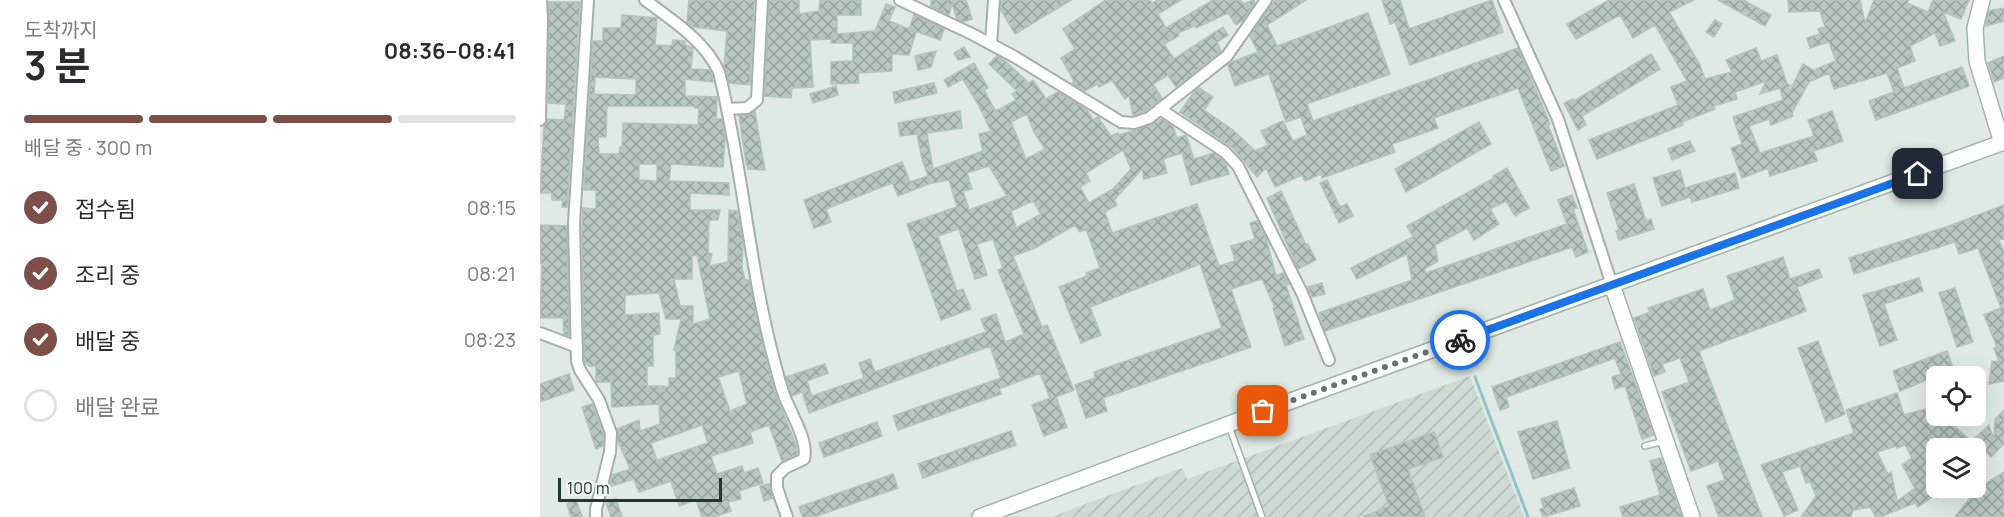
<!DOCTYPE html>
<html lang="ko">
<meta charset="utf-8">
<style>
:root{--surface:#fff;--page:#f7f7f7;--text:#2b2b33;--muted:#7c7c81;--line:#e1e1e2;--accent:#7e4f49}
body{margin:0;font-family:Manrope,"Noto Sans KR",sans-serif;background:var(--page);color:var(--text);height:100vh;display:flex;flex-direction:column;font-size:22px;white-space:nowrap}
*{box-sizing:border-box;margin:0}
p{font-size:20px;color:var(--muted)}
.icon{flex:none;width:33px;height:33px;fill:none;stroke:currentColor;stroke-width:2;stroke-linecap:round;stroke-linejoin:round}
.map{position:relative;flex:1;overflow:hidden}
.sheet{display:flex;flex-direction:column;background:var(--surface);width:540px}
.sheet>*{flex:none}
.controls{position:absolute;left:1386px;top:366px;display:grid;gap:12px}
.controls a{display:grid;place-items:center;width:60px;height:60px;border-radius:9px;background:var(--surface);box-shadow:0 6px 24px #0002;font-size:30px}
.scale{position:absolute;left:18px;bottom:15px;width:164px;box-sizing:border-box;padding-left:6px;border:3px solid #223731;border-top:0;font-size:16px;line-height:21px;white-space:nowrap;color:#223731;-webkit-text-stroke:4px #eff6f2;paint-order:stroke}
.pin{position:absolute;display:grid;place-items:center;width:51px;height:51px;color:#fff;margin:-26px;border-radius:12px;box-shadow:0 3px 9px #0006}
.courier{position:absolute;display:grid;place-items:center;width:60px;height:60px;margin:-30px;border:4px solid #1a73e8;border-radius:50%;background:#fff;color:#222;box-shadow:0 2px 8px #0007}
.head em{font-style:normal;font-weight:700}
.head div{display:flex;flex-direction:column-reverse}
.head{display:flex;align-items:center;justify-content:space-between;height:102px;padding:0 24px}
h1{font-size:39px;font-weight:700;line-height:45px}
.bar{display:grid;grid-template-columns:repeat(4,1fr);gap:9px 6px;align-content:center;height:72px;padding:0 24px}
.bar i{height:8px;border-radius:4px;background:var(--line)}
.bar .current{background:var(--accent)}
.bar p{grid-column:span 4}
ol{padding:0 24px;list-style:none}
li{display:flex;align-items:center;gap:18px;height:66px}
li p{margin-inline-start:auto}
li .icon{padding:6px;border-radius:50%;background:var(--accent);color:#fff;stroke-width:4}
li:last-child{color:var(--muted)}
li i{width:33px;height:33px;border:3px solid var(--line);border-radius:50%}
main{display:flex;flex:1;min-height:0}
.map>svg:first-child{display:block}
</style>
<main>
<section class="sheet">
<div class="head"><div><h1>3 분</h1><p>도착까지</p></div><em>08:36–08:41</em></div>
<div class="bar"><i class="current"></i><i class="current"></i><i class="current"></i><i></i><p>배달 중 · 300 m</p></div>
<ol>
<li><svg class="icon" aria-label="check" viewBox="0 0 24 24"><path d="M5 12l5 5 9-10"/></svg>접수됨<p>08:15</p></li>
<li><svg class="icon" aria-label="check" viewBox="0 0 24 24"><path d="M5 12l5 5 9-10"/></svg>조리 중<p>08:21</p></li>
<li><svg class="icon" aria-label="check" viewBox="0 0 24 24"><path d="M5 12l5 5 9-10"/></svg>배달 중<p>08:23</p></li>
<li><i></i>배달 완료</li>
</ol>
</section>
<div class="map">
<svg width="1464" height="517" viewBox="0 0 1464 517">
<defs>
<pattern id="industrial-furrows" width="10" height="10" patternUnits="userSpaceOnUse" patternTransform="scale(1.5)"><rect width="10" height="10" fill="#ced9d3"/><path d="M-1 1l2-2M0 10L10 0M9 11l2-2" fill="none" stroke="#b1bbb6"/></pattern>
<pattern id="building-cross-hatch" width="8" height="8" patternUnits="userSpaceOnUse" patternTransform="scale(1.5)"><rect width="8" height="8" fill="#b8c6c0"/><path d="M0 0l8 8M0 8l8-8" fill="none" stroke="#95a29d"/></pattern>
</defs>
<rect width="100%" height="100%" fill="#e0e9e4"/>
<polygon fill="url(#industrial-furrows)" points="930,376 984,517 511,517 642,468 647,479"/>
<g fill="none" stroke-linecap="round" stroke-linejoin="round">
<polyline stroke="#8cc3c9" stroke-width="3" points="935,377 988,517"/>
</g>
<g fill="url(#building-cross-hatch)" stroke="#b3c2bb" stroke-width="1.5" fill-rule="evenodd">
<polygon points="149,0 214,0 210,85 189,83 184,66 187,31 153,27 147,22"/>
<polygon points="229,0 259,0 259,14 279,11 280,0 321,0 321,15 297,15 297,34 335,31 346,4 355,7 349,21 369,29 374,15 404,29 400,40 370,29 376,32 369,55 352,54 352,71 318,73 319,83 291,84 291,62 313,61 313,43 291,43 291,39 270,40 273,87 252,88 251,98 225,96"/>
<polygon points="391,0 426,0 432,19 423,22 417,19 412,4 409,15 391,6"/>
<polygon points="464,0 531,0 475,34 461,10 461,2"/>
<polygon points="566,0 610,0 612,3 618,0 641,0 618,14 626,28 673,0 701,0 703,4 714,0 715,3 703,20 696,25 688,13 656,28 654,26 652,27 638,33 639,36 624,44 634,59 683,27 688,35 677,42 681,51 636,87 628,75 613,84 622,98 605,111 593,115 589,96 585,99 572,80 559,87 557,84 545,91 532,83 534,81 521,58 535,49 523,29"/>
<polygon points="735,0 766,0 727,25 737,46 828,13 850,74 767,104 773,121 978,48 1010,124 1008,125 1024,166 1011,171 978,88 894,118 898,128 852,144 855,152 782,178 781,174 765,181 762,175 735,187 726,168 717,177 693,148 640,112 653,93 659,88 673,97 664,110 693,130 715,151 728,145 721,131 743,121 753,141 767,135 761,117 746,122 729,74 695,86 688,65 692,62 718,52 710,36"/>
<polygon points="842,0 860,0 869,29 952,0 963,32 870,65 855,22 850,24"/>
<polygon points="1069,0 1154,0 1129,12 1160,65 1165,79 1192,72 1186,60 1216,48 1221,61 1237,55 1247,83 1251,86 1248,86 1250,91 1263,64 1277,72 1276,69 1296,61 1289,42 1270,48 1267,38 1280,34 1278,29 1285,27 1280,11 1249,12 1248,0 1320,0 1325,23 1334,0 1369,0 1367,3 1388,12 1393,0 1429,0 1421,19 1403,12 1415,41 1400,46 1395,33 1370,46 1375,61 1357,68 1364,88 1422,67 1429,86 1336,120 1329,101 1354,92 1347,73 1294,89 1289,73 1269,82 1252,113 1253,116 1231,125 1229,119 1209,126 1220,153 1274,136 1268,120 1292,111 1303,141 1274,151 1277,161 1230,176 1228,168 1202,178 1191,148 1202,144 1193,117 1243,100 1240,88 1220,94 1226,81 1195,92 1197,99 1174,106 1175,109 1142,122 1143,125 1057,159 1049,140 1138,105 1131,87 1147,81 1115,25 1093,38 1080,15 1036,39 1027,24"/>
<polygon points="1178,0 1203,0 1231,15 1225,26"/>
<polygon points="9,2 40,2 27,207 22,207 23,200 12,200 12,193 0,193 4,126 8,119 24,120 26,104 8,103"/>
<polygon points="1464,8 1464,21 1446,26 1449,11"/>
<path d="M82,15L117,18L115,45L132,46L133,40L145,41V45L153,48L151,69L169,70L172,75L173,82L145,79V96L177,97L176,119H182L185,138L183,167L131,164L129,181L189,183V195L150,193V210H180L178,220H169L168,253L172,254L169,266L188,262L189,210L197,211L203,243L202,268L205,280H209L219,329L234,390L256,445L257,454L242,461L229,425L210,432L213,443L171,456L177,474L202,466L204,473L218,468L223,483L199,491L201,499L188,502L191,511L174,517H162L156,500L139,506L131,481L99,492L94,479L69,487L72,475L90,469L78,441L77,429L99,420L100,431L120,424L119,404L72,407L71,382H56V366H49L44,360L42,227L43,208L56,209V190H44L53,41H63V28H81ZM55,77L96,79V95L54,94ZM67,106H155V108H159L158,125L83,123L82,147H80L79,154H59L58,137H66ZM99,164H117V181L99,180ZM157,255L170,319L153,324V306H140L134,279H152V256ZM119,293L126,319H141L134,350L136,351V378H129V387H125L124,392V386H107V366H113V335L120,334L119,313L85,315V295ZM199,371L207,404L190,411L178,377ZM162,425L168,443L117,460L111,443Z"/>
<polygon points="1175,20 1182,24 1174,37 1166,32"/>
<polygon points="424,47 430,57 418,60 414,53"/>
<polygon points="396,51 391,67 378,70 375,56"/>
<polygon points="1111,54 1120,69 1042,116 1046,125 1038,130 1024,103 1033,99 1034,101"/>
<path d="M457,56L464,60L489,83L493,80L506,99L518,92L547,110L553,120L558,117L571,136L578,133L579,135L596,130L622,119L633,127L637,138L646,135L654,159L674,153L680,158L686,164L689,174L651,185L642,153L623,159L627,173L604,179L602,169L574,200L577,205L565,212L572,233L657,204L679,266L695,261L691,246L715,239L710,223L717,221L726,238L736,276L743,273L749,284L746,285L764,339L745,346L733,308H735L722,279L691,289L711,347L563,398L567,411L546,418L535,385L555,378L554,372L682,328L660,264L550,307L561,335L541,343L519,287L547,276L546,273L560,268L546,229L540,232L535,225L495,248L473,256L502,327L507,325L534,390L516,397L527,427L504,436L492,405L510,398L500,373L459,389L461,394L358,430L353,416L461,378L450,346L269,413L262,392L252,396L246,377L285,364L288,373L267,381L272,396L324,378L319,363L330,359L335,372L446,332L441,319L456,314L465,342L484,334L458,270L463,268L453,239L437,244L447,275L435,279L419,229L398,236L417,291L423,289L431,309L401,320L367,224L417,207L409,180L391,183L358,196L352,183L286,209L291,222L274,228L264,200L362,162L370,182L388,176L382,159L377,134L360,136L358,123L420,111L422,128L387,133L393,169L443,151L439,134L451,131L439,106L423,79L408,87L404,80L434,63L448,88L444,90L455,110H458L476,100L472,94L477,91L449,64ZM487,114L494,132L505,149L486,159L471,122ZM583,150L591,169L573,189L549,203L540,187L550,181L546,173ZM449,166L467,196L429,210L423,191L432,189L427,173ZM493,201L501,214L476,228L471,211Z"/>
<polygon points="1464,56 1464,78 1454,82 1448,63"/>
<polygon points="394,83 397,93 355,103 353,92"/>
<polygon points="296,86 298,95 273,103 270,94"/>
<polygon points="215,111 219,136 225,170 208,169 206,162 199,116 208,115"/>
<polygon points="939,122 951,144 866,192 855,169"/>
<polygon points="1150,141 1155,151 1132,160 1128,149"/>
<polygon points="967,168 989,208 975,216 966,201 950,209 959,224 934,240 927,228 895,245 898,261 884,269 886,273 1027,224 1018,200 1032,195 1037,208 1033,209 1048,252 1036,257 1032,247 785,331 779,313 872,280 867,254 817,279 811,268 873,237 867,226 954,178 953,176"/>
<polygon points="1140,170 1145,188 1195,173 1199,188 1152,202 1150,197 1122,206 1113,178"/>
<polygon points="787,180 800,207 807,204 813,216 799,223 780,183"/>
<polygon points="1094,184 1106,221 1111,219 1114,229 1079,240 1076,231 1079,230 1067,193"/>
<polygon points="741,191 766,245 768,244 776,260 758,269 727,198"/>
<polygon points="1464,205 1464,239 1459,240 1464,252 1464,381 1449,384 1452,361 1459,362 1454,348 1457,347 1444,315 1461,308 1438,248 1419,254 1415,242 1314,274 1309,258 1409,226"/>
<polygon points="0,225 27,226 29,336 24,334 23,318 0,318 2,263 0,263"/>
<polygon points="1243,257 1250,279 1279,269 1282,277 1257,287 1266,311 1159,351 1222,517 1179,517 1167,486 1185,480 1178,461 1151,471 1122,392 1149,382 1140,358 1122,364 1125,372 1114,376 1094,318 1110,312 1108,308 1163,289 1170,310 1195,300 1187,276"/>
<polygon points="1379,278 1383,291 1344,304 1357,340 1340,346 1323,295"/>
<polygon points="782,283 785,294 772,297 768,287"/>
<polygon points="1415,288 1433,342 1417,347 1399,293"/>
<polygon points="1278,341 1305,414 1286,422 1258,348"/>
<polygon points="1080,342 1114,435 1102,439 1085,386 1075,389 1072,377 1081,374 1075,358 966,397 969,407 960,410 952,387"/>
<polygon points="1407,351 1416,376 1396,376 1360,391 1353,371"/>
<polygon points="29,374 34,390 0,402 0,384"/>
<path d="M1436,389H1437L1445,414L1413,425L1434,444L1429,448H1396V488H1413L1397,498L1395,495L1378,507L1375,503L1340,517H1335L1331,507L1313,510L1311,517H1261L1276,496L1270,482L1266,483L1260,466L1242,472L1258,510L1244,516L1221,465L1314,433L1306,410L1357,393L1364,415L1396,406V416H1436ZM1365,445L1372,458L1362,465L1375,488L1357,501L1351,472L1348,474L1337,452L1356,446L1357,448Z"/>
<polygon points="52,404 63,434 63,446 56,449 42,407"/>
<polygon points="1464,410 1464,444 1451,457 1434,439 1449,425 1454,440 1455,419"/>
<polygon points="1017,421 1030,468 993,479 978,432"/>
<polygon points="337,422 342,436 284,457 279,443"/>
<polygon points="471,431 476,445 383,478 378,464"/>
<polygon points="894,432 903,457 868,469 885,517 823,517 849,506 830,455"/>
<polygon points="1121,458 1142,517 1083,517 1080,507 1120,495 1110,461"/>
<polygon points="1464,472 1464,517 1415,517 1432,495 1442,486"/>
<polygon points="353,474 358,488 274,517 263,517 259,507"/>
<polygon points="229,484 233,498 224,501 220,486"/>
<polygon points="1034,488 1040,506 1003,517 1000,509 1004,508 1001,499"/>
<polygon points="76,499 82,517 71,517 66,502"/>
<polygon points="36,500 42,517 31,517 27,504"/>
</g>
<g fill="none" stroke-linecap="round" stroke-linejoin="round">
<g stroke="#a3b0ab" stroke-width="8">
<g id="lane">
<polyline points="689,426 722,517"/>
<polyline points="1105,446 1124,441"/>
</g>
</g>
<g stroke="#a3b0ab" stroke-width="14">
<g id="street">
<polyline points="48,0 34,223 37,361 40,370 59,400 71,433 70,452 56,509 56,517"/>
<path d="M105,0C132,20 165,41 179,72C203,169 209,268 235,364C238,374 240,385 244,395C250,412 269,441 264,459L245,468L237,476V488L247,517"/>
<polyline points="360,0 434,35 475,57 581,122 594,123 609,118 687,56 726,0"/>
<polyline points="964,0 1018,119 1072,285"/>
<polyline points="451,44 454,0"/>
<polyline points="187,109 207,108 217,100 222,0"/>
<polyline points="620,109 685,152 698,166 762,293 789,360"/>
<polyline points="0,120 2,18 1,0"/>
<polyline points="0,333 37,347"/>
</g>
</g>
<g stroke="#a0b4ab" stroke-width="18">
<g id="secondary">
<polyline points="1442,0 1435,28 1437,61 1462,143"/>
<polyline points="1072,285 1152,517"/>
<polyline points="440,517 740,405 1464,142"/>
</g>
</g>
<use href="#lane" stroke="#fff" stroke-width="5"/>
<use href="#street" stroke="#fff" stroke-width="10"/>
<use href="#secondary" stroke="#fff" stroke-width="15"/>
</g>
<g fill="none" stroke-linecap="round" stroke-linejoin="round">
<polyline stroke="#647570" stroke-width="6" stroke-dasharray="0 10.8" points="723,411 920,340"/>
<polyline stroke="#1a73e8" stroke-width="8" points="920,340 1378,174"/>
</g>
</svg>
<div class="controls">
<a><svg class="icon" aria-label="locate" viewBox="0 0 24 24"><circle cx="12" cy="12" r="6"/><path d="M12 2v4M12 18v4M2 12h4M18 12h4"/></svg></a>
<a><svg class="icon" aria-label="layers" viewBox="0 0 24 24"><path d="M12 4l9 5-9 5-9-5zM3 14l9 5 9-5"/></svg></a>
</div>
<div class="scale">100 m</div>
<div class="pin" style="left:723px;top:411px;background:#ea580c"><svg class="icon" aria-label="bag" viewBox="0 0 24 24"><path d="M5 8h14l-1 12H6zM9 8a3 3 0 0 1 6 0"/></svg></div>
<div class="pin" style="left:1378px;top:174px;background:#1f2937"><svg class="icon" aria-label="home" viewBox="0 0 24 24"><path d="M3 11l9-7 9 7M6 9v11h12V9"/></svg></div>
<div class="courier" style="left:920px;top:340px"><svg class="icon" aria-label="bike" viewBox="0 0 24 24"><circle cx="6" cy="16" r="4"/><circle cx="18" cy="16" r="4"/><path d="M6 16l4-8h5l3 8M10 8l3 8H6M13 5h3"/></svg></div>
</div>
</main>
